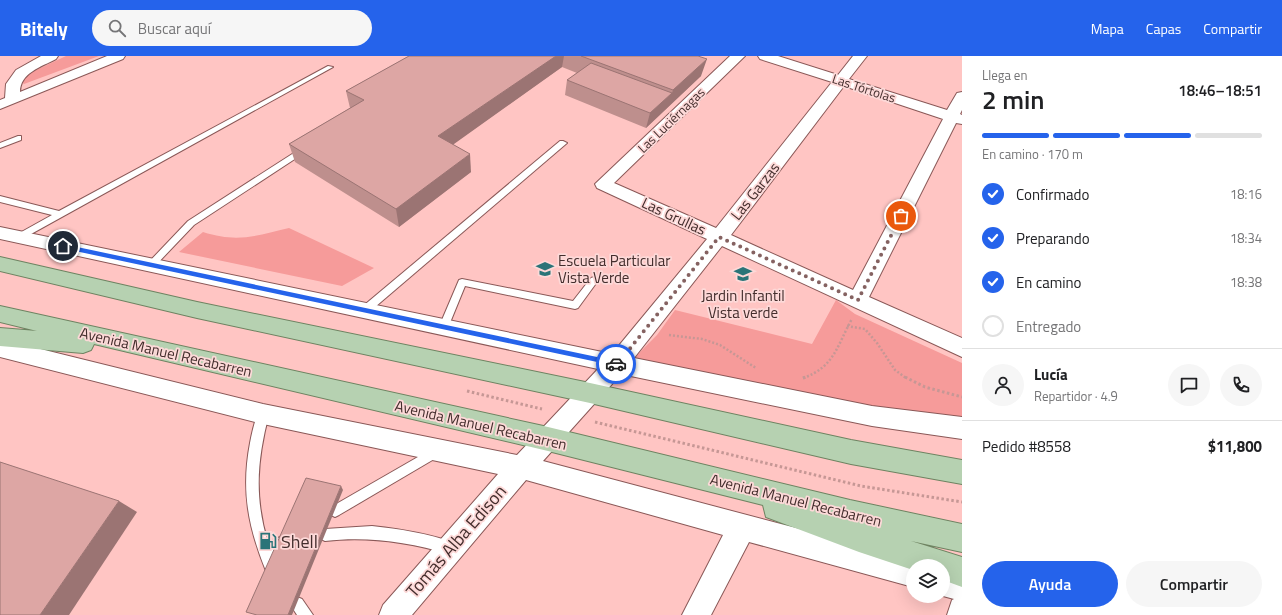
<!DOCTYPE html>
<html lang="es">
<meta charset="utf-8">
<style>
:root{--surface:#fff;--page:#f6f6f6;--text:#202124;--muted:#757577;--line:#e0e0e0;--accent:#2563eb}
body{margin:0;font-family:"Titillium Web",sans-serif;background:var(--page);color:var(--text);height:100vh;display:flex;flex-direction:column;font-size:15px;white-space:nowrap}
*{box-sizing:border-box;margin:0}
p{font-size:13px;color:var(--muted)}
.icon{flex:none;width:22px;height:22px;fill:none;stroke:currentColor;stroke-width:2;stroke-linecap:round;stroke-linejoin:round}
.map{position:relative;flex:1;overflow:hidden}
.side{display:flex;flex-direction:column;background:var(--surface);width:320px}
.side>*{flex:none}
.fabs{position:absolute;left:906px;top:503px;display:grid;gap:8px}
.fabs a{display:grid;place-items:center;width:44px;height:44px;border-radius:50%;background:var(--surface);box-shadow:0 4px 16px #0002;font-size:20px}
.pin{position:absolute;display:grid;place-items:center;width:34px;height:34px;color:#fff;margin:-17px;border:2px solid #fff;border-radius:50%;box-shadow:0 1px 4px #0007}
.courier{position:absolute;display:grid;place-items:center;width:40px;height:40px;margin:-20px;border:3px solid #2563eb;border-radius:50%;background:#fff;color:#222;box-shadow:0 1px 5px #0007}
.headline em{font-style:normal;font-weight:600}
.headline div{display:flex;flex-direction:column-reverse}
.headline{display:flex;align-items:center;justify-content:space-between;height:68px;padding:0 20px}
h1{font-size:26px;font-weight:600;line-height:30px}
.bar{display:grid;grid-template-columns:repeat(4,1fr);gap:6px 4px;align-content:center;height:48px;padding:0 20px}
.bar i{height:5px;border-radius:3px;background:var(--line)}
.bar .current{background:var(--accent)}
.bar p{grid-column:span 4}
.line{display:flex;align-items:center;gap:10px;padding:0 20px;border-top:1px solid var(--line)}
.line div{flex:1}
.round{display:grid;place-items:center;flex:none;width:42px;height:42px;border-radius:21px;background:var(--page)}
ol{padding:0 20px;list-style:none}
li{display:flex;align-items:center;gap:12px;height:44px}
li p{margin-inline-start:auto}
li .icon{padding:4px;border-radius:50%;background:var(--accent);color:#fff;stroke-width:4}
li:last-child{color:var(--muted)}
li i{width:22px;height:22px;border:2px solid var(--line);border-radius:50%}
.primary-button{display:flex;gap:8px;margin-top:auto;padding:8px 20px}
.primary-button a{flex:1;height:46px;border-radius:24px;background:var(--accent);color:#fff;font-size:16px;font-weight:600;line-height:46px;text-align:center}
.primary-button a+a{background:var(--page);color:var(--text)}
header{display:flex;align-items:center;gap:24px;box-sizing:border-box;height:56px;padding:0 20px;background:var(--accent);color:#fff}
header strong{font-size:19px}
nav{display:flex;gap:22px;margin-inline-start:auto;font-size:14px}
.search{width:280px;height:36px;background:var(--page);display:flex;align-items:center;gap:10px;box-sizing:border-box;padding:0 14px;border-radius:22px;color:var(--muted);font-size:15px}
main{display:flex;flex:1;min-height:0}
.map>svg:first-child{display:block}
</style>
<header>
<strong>Bitely</strong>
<div class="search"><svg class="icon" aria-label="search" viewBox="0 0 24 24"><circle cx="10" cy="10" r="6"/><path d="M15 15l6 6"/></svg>Buscar aquí</div>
<nav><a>Mapa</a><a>Capas</a><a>Compartir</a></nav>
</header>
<main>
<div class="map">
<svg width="962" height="559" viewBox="0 0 962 559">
<rect width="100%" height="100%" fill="#ffc5c3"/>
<g fill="#f69b9a">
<polygon points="66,0 99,0 24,28 20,25 32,16"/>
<path d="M289,172L374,212L342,230L179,196L203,176C237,187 256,180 289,172Z"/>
<polygon points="836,244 855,258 962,307 962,366 834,346 631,305 657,279 675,254 812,288"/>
</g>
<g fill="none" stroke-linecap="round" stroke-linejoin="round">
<g stroke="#8a5857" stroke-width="2">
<g id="service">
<polygon points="328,10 333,11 22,183 16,183 15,181 16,179 52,159 0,146 0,140 59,155"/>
<polygon points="18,80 21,80 21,84 0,92 0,87"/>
<polygon points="560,85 563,85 567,87 368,257 362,257 360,254 362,251"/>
<polygon points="300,93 303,93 307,95 194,169 154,211 148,211 146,209 148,207 188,165"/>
<polygon points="594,221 599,224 597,226 578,252 575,253 465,230 447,274 441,274 439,271 459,224 462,223 573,245 591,222"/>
<path d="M263,353L267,354L269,358C257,404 254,441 268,487L282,480L287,481L288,486L287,491L273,499L278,510L276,515L271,517L266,515C248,471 241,434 250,387C252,376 255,364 259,354Z"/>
<polygon points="437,390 441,391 443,395 441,399 339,459 335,461 331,459 329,455 331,451"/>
<path d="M372,470C399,473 428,477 454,487L455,492L454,497L449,498C408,486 368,480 325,485L321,483L319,479L321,475L325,473Z"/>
<polygon points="297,541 302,543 313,559 297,559 290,548 292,543"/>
</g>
</g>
<g stroke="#8a5857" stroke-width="2">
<g id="minor">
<path d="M41,0H58L56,3C41,11 20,17 20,36L107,0H125L123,3L0,53V44L5,42L6,28L16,14Z"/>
<path d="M730,0H745L614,127L716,172L832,26L760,3L758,0H778L838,19L853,0H867L849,23L947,54L957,37L962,36V54L960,58L962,59V68L956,67L869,241L962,282V301L722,190L634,302L872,350L962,361V383L872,370L621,318L543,405L913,503L923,507L924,510H913V531L749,486L711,559H682L723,479L526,424L412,559H379L383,549L498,418L263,368L0,301V283L263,348L517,399L598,313L0,183V171L612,298L707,183L597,132L595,128ZM844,30L943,63L853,234L731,179Z"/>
<polygon points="943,512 962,517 962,559 947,559 952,544 954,543 943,540"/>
</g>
</g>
<g stroke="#6e8361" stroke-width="2">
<g id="primary">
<polygon points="0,201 197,246 590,327 851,384 962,404 962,428 851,408 590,347 197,262 0,215"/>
<polygon points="0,250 548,371 850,444 962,468 962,496 911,485 962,501 962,531 943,524 943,510 913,510 913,514 859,496 766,461 763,449 548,395 94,288 91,294 83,297 0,290 0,272 37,275 0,266"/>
</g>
</g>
<g stroke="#c69795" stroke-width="2.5" stroke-dasharray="2 2" stroke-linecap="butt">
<polyline points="847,270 865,273 877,287 895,314 906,322"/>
<polyline points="669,279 702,283 720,289 756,312"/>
<path d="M803,322C835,311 837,289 852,263"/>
</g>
<g stroke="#c69795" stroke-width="3" stroke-dasharray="2.5 2.5" stroke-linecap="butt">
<polyline points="905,321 925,331 962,341"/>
<polyline points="803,322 806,321"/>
<polyline points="467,335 542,353"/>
<polyline points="595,366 861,430 962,446"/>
</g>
<use href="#service" fill="#fff" fill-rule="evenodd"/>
<use href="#minor" fill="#fff" fill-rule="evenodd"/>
<use href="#primary" fill="#b6d1b1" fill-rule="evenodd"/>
</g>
<polygon fill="#be8f8d" points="409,0 698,0 701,20 646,72 565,39 567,24 577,17 562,11 453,88 471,116 399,171 295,106 289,88 350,52 346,35"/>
<g fill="#9b7473">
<polygon points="556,0 564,0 562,11 440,98 438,80"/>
<polygon points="707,3 701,20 646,72 650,57 672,37 673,34"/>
<polygon points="470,98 471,116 399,171 396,153"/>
<polygon points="341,430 343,434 292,559 288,559"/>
<polygon points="119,445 137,456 69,559 40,559"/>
</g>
<g fill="#dda6a4" stroke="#9b7473">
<polygon points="409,0 556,0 438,80 470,98 396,153 289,88 364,44 346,35"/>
<polygon points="581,0 698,0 707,3 673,34"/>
<polygon points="591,7 672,37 650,57 567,24"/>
<polygon points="0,406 119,445 40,559 0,559"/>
<polygon points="306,422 341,430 288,559 257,559 246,556"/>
</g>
<polygon fill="#2563eb" points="63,188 616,305 619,308 616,310 61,192 60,190"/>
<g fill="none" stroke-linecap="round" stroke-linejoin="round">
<polyline stroke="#856261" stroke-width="4" stroke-dasharray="0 7.2" points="616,308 617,308 632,290 719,181 858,244 901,160"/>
</g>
<defs>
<g id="school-bare" transform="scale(1.38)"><path d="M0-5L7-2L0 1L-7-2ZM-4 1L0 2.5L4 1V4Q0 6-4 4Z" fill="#2a7478" stroke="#fdd9d8" stroke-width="2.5" paint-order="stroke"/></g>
<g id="fuel-bare" transform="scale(1.38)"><path d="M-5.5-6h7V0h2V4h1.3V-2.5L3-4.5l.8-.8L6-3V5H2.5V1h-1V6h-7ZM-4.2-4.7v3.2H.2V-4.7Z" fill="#2a7478" stroke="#fdd9d8" stroke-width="2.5" paint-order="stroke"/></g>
</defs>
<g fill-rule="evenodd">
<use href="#school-bare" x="545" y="213"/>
<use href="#school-bare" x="743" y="218"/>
<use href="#fuel-bare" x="268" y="485"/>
</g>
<g text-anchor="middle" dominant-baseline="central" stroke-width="3.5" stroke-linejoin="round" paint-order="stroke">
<g font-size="13" fill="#432d2c" stroke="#fdd9d8">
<text transform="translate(864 32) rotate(18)">Las Tórtolas</text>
<text transform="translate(671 64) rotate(-44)">Las Luciérnagas</text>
</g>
<g font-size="15" fill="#432d2c" stroke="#fdd9d8">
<text transform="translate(755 135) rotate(-52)">Las Garzas</text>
<text transform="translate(674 160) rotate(25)">Las Grullas</text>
<text transform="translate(166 296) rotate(13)">Avenida Manuel Recabarren</text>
<text transform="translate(481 369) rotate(13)">Avenida Manuel Recabarren</text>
<text transform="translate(796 444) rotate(14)">Avenida Manuel Recabarren</text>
</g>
<g font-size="15" fill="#432d2c" stroke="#fdd9d8" text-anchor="start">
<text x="558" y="204">Escuela Particular<tspan x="558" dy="17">Vista Verde</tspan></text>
<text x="743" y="239" text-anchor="middle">Jardin Infantil<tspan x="743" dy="17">Vista verde</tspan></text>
</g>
<g font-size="18" fill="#432d2c" stroke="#fdd9d8" text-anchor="start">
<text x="281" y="485">Shell</text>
</g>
<g font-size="18" fill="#432d2c" stroke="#fdd9d8">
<text transform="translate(456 485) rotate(-49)">Tomás Alba Edison</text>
</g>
</g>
</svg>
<div class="fabs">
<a><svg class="icon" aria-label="layers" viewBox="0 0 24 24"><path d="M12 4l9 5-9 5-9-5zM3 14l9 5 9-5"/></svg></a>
</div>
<div class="pin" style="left:901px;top:160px;background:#ea580c"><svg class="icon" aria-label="bag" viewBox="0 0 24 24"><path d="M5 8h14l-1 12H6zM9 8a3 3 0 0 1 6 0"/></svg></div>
<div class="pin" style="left:63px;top:190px;background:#1f2937"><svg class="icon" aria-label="home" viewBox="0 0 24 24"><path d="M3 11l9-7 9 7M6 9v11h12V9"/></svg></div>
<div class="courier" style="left:616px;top:308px"><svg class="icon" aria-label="car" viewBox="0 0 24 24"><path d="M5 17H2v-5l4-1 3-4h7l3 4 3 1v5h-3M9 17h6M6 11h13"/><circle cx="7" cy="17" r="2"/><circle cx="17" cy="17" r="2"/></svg></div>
</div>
<section class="side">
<div class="headline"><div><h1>2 min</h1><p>Llega en</p></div><em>18:46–18:51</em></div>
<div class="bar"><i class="current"></i><i class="current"></i><i class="current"></i><i></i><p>En camino · 170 m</p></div>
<ol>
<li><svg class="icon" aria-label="check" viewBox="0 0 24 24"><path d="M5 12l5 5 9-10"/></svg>Confirmado<p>18:16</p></li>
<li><svg class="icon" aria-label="check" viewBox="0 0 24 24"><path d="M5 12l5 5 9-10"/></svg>Preparando<p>18:34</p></li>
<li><svg class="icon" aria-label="check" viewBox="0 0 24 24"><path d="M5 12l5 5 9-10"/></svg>En camino<p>18:38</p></li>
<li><i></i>Entregado</li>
</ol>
<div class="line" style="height:72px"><a class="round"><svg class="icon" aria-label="person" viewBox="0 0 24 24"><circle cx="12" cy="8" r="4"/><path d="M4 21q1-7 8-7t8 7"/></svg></a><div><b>Lucía</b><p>Repartidor · 4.9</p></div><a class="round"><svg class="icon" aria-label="chat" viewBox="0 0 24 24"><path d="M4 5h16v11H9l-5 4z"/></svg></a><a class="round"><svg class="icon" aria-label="phone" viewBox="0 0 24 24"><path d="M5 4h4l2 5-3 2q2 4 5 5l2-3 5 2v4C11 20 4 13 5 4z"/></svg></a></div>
<div class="line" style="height:52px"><div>Pedido #8558</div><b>$11,800</b></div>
<div class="primary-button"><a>Ayuda</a><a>Compartir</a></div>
</section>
</main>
